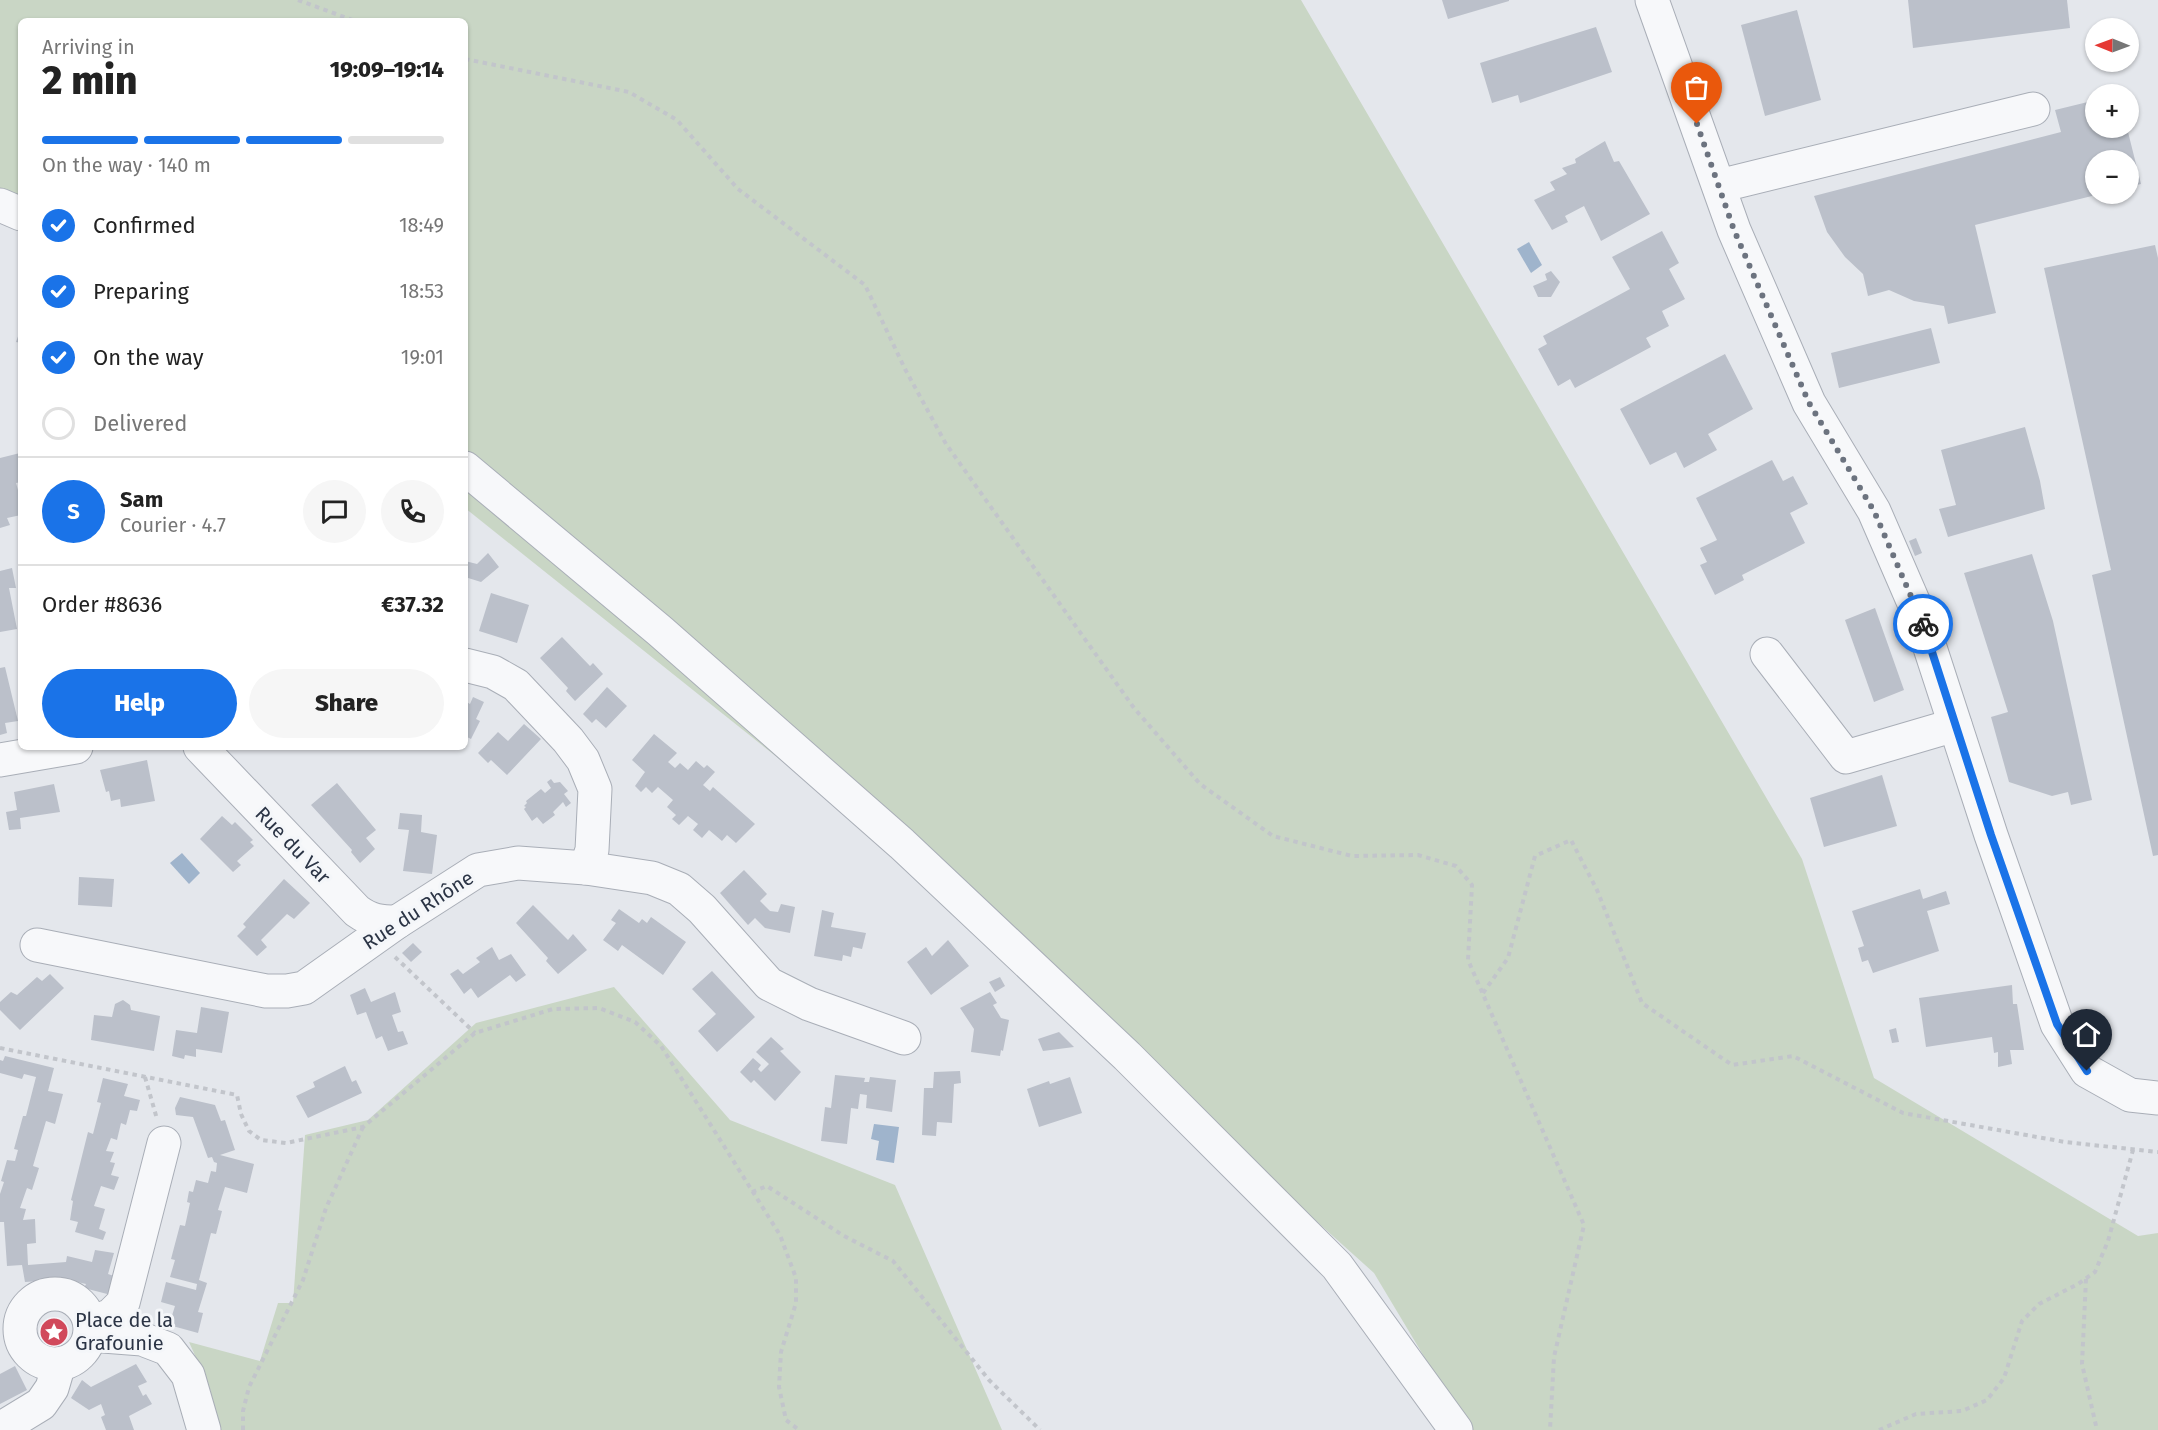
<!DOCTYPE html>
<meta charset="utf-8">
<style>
:root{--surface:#fff;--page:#f6f6f6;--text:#222;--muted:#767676;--line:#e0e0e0;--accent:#1a73e8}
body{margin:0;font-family:"Fira Sans",sans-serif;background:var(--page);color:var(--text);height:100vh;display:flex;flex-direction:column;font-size:22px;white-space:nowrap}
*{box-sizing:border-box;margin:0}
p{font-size:20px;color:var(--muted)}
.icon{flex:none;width:33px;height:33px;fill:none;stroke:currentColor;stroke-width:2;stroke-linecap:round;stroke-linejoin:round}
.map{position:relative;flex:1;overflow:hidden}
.side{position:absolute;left:18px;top:18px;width:450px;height:732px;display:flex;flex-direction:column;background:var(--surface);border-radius:9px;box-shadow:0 2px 4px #0004}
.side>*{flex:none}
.needle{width:39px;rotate:271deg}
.fabs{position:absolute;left:2085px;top:18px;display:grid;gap:12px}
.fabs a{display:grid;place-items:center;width:54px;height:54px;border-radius:50%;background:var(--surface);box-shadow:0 2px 4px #0004;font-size:30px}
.pin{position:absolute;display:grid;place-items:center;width:51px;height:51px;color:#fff;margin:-62px -26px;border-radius:50% 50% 50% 0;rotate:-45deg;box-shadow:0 0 6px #0007}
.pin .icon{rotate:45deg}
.courier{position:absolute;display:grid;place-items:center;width:60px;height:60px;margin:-30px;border:4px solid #1a73e8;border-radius:50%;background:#fff;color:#222;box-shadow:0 2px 8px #0007}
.head em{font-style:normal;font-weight:800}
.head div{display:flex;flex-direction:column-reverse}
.head{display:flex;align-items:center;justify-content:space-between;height:102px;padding:0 24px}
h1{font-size:39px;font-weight:800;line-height:45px}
.bar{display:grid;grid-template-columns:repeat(4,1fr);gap:9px 6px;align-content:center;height:72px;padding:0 24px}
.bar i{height:8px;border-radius:4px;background:var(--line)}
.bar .current{background:var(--accent)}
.bar p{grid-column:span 4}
.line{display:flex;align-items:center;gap:15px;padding:0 24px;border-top:2px solid var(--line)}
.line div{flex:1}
.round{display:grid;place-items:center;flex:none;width:63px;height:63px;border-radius:32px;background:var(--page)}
ol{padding:0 24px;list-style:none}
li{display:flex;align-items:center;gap:18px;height:66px}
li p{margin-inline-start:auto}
li .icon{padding:6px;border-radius:50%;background:var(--accent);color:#fff;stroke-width:4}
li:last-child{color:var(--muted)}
li i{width:33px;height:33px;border:3px solid var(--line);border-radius:50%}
.primary-button{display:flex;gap:12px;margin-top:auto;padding:12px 24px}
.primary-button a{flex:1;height:69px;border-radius:36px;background:var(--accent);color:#fff;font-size:24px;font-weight:800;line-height:69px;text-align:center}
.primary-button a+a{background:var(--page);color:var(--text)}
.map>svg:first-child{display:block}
</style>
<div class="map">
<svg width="2158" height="1430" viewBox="0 0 2158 1430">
<rect width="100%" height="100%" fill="#e4e7ec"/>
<g fill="#c9d6c5">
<polygon points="0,0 1301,0 1802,859 1874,1078 2138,1236 2158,1233 2158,1430 1468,1430 1374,1273 981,920 465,508 465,21 21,21 21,201 0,189"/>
<polygon points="614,987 730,1120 895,1185 1002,1430 219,1430 210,1389 189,1342 260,1361 278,1303 293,1303 305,1135 368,1120 476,1023"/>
</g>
<g fill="#9fb4cc">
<polygon points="1529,242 1542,265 1531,273 1517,249"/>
<polygon points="182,853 200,873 189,884 170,863"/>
<polygon points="874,1124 899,1127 894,1163 876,1160 879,1141 871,1139"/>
</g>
<g fill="#bbc0ca">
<polygon points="1442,0 1509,0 1509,1 1448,19"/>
<polygon points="1908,0 2067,0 2070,28 1913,48"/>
<polygon points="1797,10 1821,100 1765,116 1741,25"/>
<polygon points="1596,27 1612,72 1520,103 1518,95 1492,103 1480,63"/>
<polygon points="2096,100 2096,128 2127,128 2141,184 2128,187 2128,160 2096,160 2096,195 1975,225 1996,313 1948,324 1944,306 1914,301 1889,290 1868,296 1863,274 1845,257 1827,232 1814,196 2061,132 2055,110"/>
<polygon points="1605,141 1614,162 1619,161 1650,214 1601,241 1584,206 1565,216 1568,222 1552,230 1534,200 1555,190 1550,182 1567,174 1562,168 1576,163 1575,159"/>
<polygon points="1662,231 1679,263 1669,269 1685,299 1662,311 1669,326 1646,338 1651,347 1575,388 1570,379 1558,386 1538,349 1547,344 1543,336 1630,289 1612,257"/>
<polygon points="2155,245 2158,258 2158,855 2153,856 2092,575 2111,570 2044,268"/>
<polygon points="1551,271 1560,282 1551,297 1538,297 1533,286 1547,280 1545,274"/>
<polygon points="21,328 21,343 16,342"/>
<polygon points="1931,328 1940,363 1839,388 1831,353"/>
<polygon points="1725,354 1753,409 1708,434 1717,450 1684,468 1676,452 1650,465 1620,409"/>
<polygon points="2025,427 2040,481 2045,509 1948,537 1939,509 1956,505 1941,450"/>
<polygon points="20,453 21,482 16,483 20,497 21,496 21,515 7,518 10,525 0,528 0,458"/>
<polygon points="1772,460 1783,481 1793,476 1808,504 1790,513 1805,543 1742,575 1744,580 1715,595 1700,565 1707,562 1700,548 1717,540 1696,498"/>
<polygon points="1916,538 1922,553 1915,556 1909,541"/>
<polygon points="488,553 499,567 481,582 465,577 465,561 477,564"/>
<polygon points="2032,554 2053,621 2092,800 2071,805 2068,792 2052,796 2009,782 1991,717 2008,712 1964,573"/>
<polygon points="12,568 16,588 9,588 17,629 0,632 0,571"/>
<polygon points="491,593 529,605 517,643 479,631"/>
<polygon points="1875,608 1904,690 1874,702 1845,620"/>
<polygon points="562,637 590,666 593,663 603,674 575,701 566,691 568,688 540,658"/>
<polygon points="5,667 18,721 5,723 7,733 0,735 0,668"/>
<polygon points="607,687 627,706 606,728 596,719 592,723 583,714"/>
<polygon points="473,697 484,702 476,719 480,721 471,739 465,736 465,701 470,704"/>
<polygon points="524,724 541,739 507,775 491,760 488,763 478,753 498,732 508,741"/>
<polygon points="654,734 677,753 668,762 675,768 680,763 688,770 696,761 704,768 707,765 715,772 703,785 710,791 713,787 755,824 736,843 727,835 722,841 709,830 702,838 693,830 698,824 688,816 679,825 672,819 676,815 667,807 673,800 658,787 652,793 646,787 641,792 635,786 645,772 632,760"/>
<polygon points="147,760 155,801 121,807 120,799 111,801 109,791 106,792 100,770"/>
<polygon points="1882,775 1897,826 1824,847 1810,798"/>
<polygon points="551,779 554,783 560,782 568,791 564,794 571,803 566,807 563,802 553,812 555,815 543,824 537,817 532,821 524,809 526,807 524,806 527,803 526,801 541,789 545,793 551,788 547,782"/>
<polygon points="337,783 376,830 366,838 375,849 360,863 351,852 352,850 311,805"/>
<polygon points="54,784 60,812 20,818 21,829 9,830 6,812 17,810 14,792"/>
<polygon points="400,813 422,815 421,832 437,835 432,874 403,871 409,830 398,829"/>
<polygon points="222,816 232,825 235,822 253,840 250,842 254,846 237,861 241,865 233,872 200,839"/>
<polygon points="744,870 767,894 760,901 770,911 778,912 781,904 795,907 790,933 765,928 755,918 748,925 720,893"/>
<polygon points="79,877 114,879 112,907 78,905"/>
<polygon points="284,879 310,903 294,919 287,914 261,940 267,947 257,956 237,936 246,927 243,924"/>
<polygon points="1920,889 1923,899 1946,891 1950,904 1927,911 1939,951 1873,973 1868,960 1862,962 1858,948 1864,946 1852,911"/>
<polygon points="533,905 568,940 573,934 587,950 558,974 546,961 548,958 516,923"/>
<polygon points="619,909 639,923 642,919 647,923 651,917 686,942 663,975 622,945 618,951 603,940 616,923 611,920"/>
<polygon points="822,910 834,913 831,927 866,933 862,949 853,947 851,957 843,955 842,961 814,956"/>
<polygon points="948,940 969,966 931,995 907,962 926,947 932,956"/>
<polygon points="413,943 422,952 411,962 402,953"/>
<polygon points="492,947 499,960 511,954 526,975 516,982 510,975 478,998 471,988 464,994 450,974 458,969 463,974 480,962 476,958"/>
<polygon points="712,971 755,1017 717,1052 698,1031 716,1014 692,989"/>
<polygon points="50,974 64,988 20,1030 0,1010 0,1002 11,992 17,995 37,977 42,981"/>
<polygon points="1000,977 1005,986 995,992 989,982"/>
<polygon points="2012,985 2013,1004 2017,1004 2024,1050 2010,1050 2012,1064 1998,1067 1998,1052 1994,1053 1992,1037 1926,1047 1919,998"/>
<polygon points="365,988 371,1002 395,992 401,1012 392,1015 398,1032 403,1031 408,1044 388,1051 382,1036 376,1039 366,1012 357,1015 350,995"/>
<polygon points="990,992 997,1003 993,1005 1001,1018 1009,1020 1003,1051 1001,1050 1000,1056 971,1052 974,1029 960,1008"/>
<polygon points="123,1000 130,1005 131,1010 160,1016 154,1051 91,1040 94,1015 112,1017 115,1004"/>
<polygon points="201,1007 229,1012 222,1053 196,1049 196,1057 185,1055 184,1059 172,1056 176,1030 197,1033"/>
<polygon points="1896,1028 1899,1042 1892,1043 1889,1030"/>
<polygon points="1059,1032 1074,1047 1043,1051 1038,1039"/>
<polygon points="771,1037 784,1049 780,1051 801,1072 775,1101 754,1080 751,1083 740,1072 753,1058 761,1065 758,1069 761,1072 769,1064 756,1052"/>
<polygon points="5,1056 54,1068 48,1091 63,1094 55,1124 46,1121 33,1166 39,1168 32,1190 27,1188 20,1208 26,1209 23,1220 35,1219 36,1243 27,1244 28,1265 66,1262 67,1256 92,1262 95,1250 114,1253 108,1274 120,1278 115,1296 84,1288 86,1284 69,1280 67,1284 57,1282 57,1280 25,1282 22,1265 7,1266 4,1222 0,1222 0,1194 4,1182 1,1181 7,1160 15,1161 18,1150 14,1149 23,1116 26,1116 36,1077 24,1074 22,1079 0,1073 0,1060 3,1061"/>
<polygon points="345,1066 352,1082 356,1080 362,1093 308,1118 296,1096 315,1087 313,1082"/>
<polygon points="960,1071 961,1083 954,1084 952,1123 937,1122 936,1136 922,1135 924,1088 933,1088 934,1072"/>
<polygon points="835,1075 865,1078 864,1082 869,1082 870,1077 896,1080 892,1112 866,1108 867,1095 860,1094 858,1109 851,1108 847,1144 821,1141 825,1107 831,1108"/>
<polygon points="1070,1077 1082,1113 1039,1127 1027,1089 1049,1081 1050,1084"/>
<polygon points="103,1078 128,1084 124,1096 140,1100 137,1111 130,1110 126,1125 121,1123 117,1140 111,1138 106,1151 114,1152 110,1162 115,1163 111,1175 119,1177 114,1190 101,1186 94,1206 105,1209 99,1229 106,1232 103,1240 75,1232 78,1222 70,1220 73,1201 71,1200 88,1132 93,1134 101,1103 97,1102"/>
<polygon points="180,1097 215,1105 221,1121 225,1120 235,1150 220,1155 254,1164 247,1193 225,1187 218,1210 222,1211 216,1234 211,1233 199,1280 207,1283 198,1312 203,1313 198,1333 169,1325 175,1306 161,1302 166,1282 196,1290 197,1284 170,1277 175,1260 171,1259 180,1225 185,1226 190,1203 187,1202 189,1191 193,1192 196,1180 208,1183 211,1171 216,1172 217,1163 214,1162 212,1157 208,1158 193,1117 176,1115 175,1108"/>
<polygon points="136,1364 147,1382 138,1386 143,1396 146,1394 152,1404 129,1416 134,1430 106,1430 101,1417 105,1415 101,1404 89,1410 71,1398 82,1380 91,1387"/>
<polygon points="15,1366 27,1390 0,1404 0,1374"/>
</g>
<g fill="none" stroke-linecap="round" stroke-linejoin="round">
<g stroke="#a9aeb7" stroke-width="35">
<g id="minor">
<polyline points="1652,0 1734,230 1809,403 1874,511 1920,617 1991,835 2057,1024 2087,1071 2130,1095 2158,1098"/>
<polyline points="1719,186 2033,109"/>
<polyline points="0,205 21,214"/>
<polyline points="465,468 660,631 902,844 1127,1056 1337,1266 1456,1430"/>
<polyline points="1767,654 1846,757 1955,725"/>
<polyline points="465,665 493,672 516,685 568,740 583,760 595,789 592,850 586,868"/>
<path d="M200,747L357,911C371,921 380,922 397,922"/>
<polyline points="0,760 76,747"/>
<polyline points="37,945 266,991 287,991 304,988 397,922 478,870 518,863 586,868 652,878 679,889 702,909 769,984 809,1004 904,1038"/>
<circle cx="55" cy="1329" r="35"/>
<polyline points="90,1324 111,1315 123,1303 164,1143"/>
<polyline points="90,1335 142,1339 168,1349 188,1375 204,1430"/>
<polyline points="0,1429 41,1404 52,1388 59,1364"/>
</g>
</g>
<g stroke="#c2c5cb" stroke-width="4" stroke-dasharray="4.5 4.5" stroke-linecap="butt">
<polyline points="298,0 355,21"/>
<polyline points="465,59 629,92 677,120 738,189 865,285 905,369 946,444 1134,708 1200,784 1273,836 1352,856 1418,855 1456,866 1472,885 1468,960 1584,1225 1554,1357 1550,1430"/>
<polyline points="395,957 475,1033"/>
<polyline points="1483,993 1508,958 1535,856 1571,840 1597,890 1642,1003 1732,1065 1793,1056 1903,1113 2065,1142 2158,1152"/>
<polyline points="0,1048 237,1095 241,1114 249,1131 261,1140 286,1143 363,1127 475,1033 553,1009 599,1008 635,1022 661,1046 780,1235 796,1278 796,1303 781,1352 779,1387 786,1420 799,1430"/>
<polyline points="145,1077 157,1119"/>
<polyline points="752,1192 767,1186 844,1236 893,1261 989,1380 1040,1430"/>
<polyline points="2086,1279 2082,1364 2097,1430"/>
<polyline points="243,1430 243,1411 249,1387 303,1280 326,1208 363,1127"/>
<polyline points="1879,1430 1916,1414 1962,1411 1987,1400 2004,1378 2022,1321 2039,1304 2078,1284 2095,1272 2108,1241 2133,1150"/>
</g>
<use href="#minor" stroke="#f7f8fa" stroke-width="33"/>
</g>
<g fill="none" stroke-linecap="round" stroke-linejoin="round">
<polyline stroke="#6c737f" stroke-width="6" stroke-dasharray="0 10.8" points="1697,124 1734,230 1809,403 1874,511 1923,624"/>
<polyline stroke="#1a73e8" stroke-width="8" points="1923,624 1991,835 2057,1024 2087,1071"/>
</g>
<defs>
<g id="sight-disc" transform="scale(1.5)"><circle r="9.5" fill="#d1495b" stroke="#f4f6f9"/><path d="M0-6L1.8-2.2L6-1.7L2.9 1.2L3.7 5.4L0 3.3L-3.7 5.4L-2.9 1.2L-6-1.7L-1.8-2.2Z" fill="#fff"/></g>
</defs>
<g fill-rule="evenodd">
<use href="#sight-disc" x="54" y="1332"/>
</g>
<g text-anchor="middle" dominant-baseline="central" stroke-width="6" stroke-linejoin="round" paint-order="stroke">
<g font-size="20" fill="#2b3445" stroke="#f4f6f9">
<text transform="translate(293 845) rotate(46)">Rue du Var</text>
<text transform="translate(418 910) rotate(-33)">Rue du Rhône</text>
</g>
<g font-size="20" fill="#2b3445" stroke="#f4f6f9" text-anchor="start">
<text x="75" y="1320">Place de la<tspan x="75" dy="23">Grafounie</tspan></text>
</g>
</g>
</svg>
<div class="fabs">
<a><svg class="needle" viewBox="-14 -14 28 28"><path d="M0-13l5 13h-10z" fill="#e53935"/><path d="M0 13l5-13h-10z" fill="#767676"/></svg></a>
<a>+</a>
<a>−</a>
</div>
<div class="pin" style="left:1697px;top:124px;background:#ea580c"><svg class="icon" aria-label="bag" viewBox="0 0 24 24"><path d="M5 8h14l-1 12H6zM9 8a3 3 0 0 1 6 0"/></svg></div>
<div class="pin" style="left:2087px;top:1071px;background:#1f2937"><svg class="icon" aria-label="home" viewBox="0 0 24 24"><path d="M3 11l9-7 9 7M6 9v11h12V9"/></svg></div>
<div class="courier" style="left:1923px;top:624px"><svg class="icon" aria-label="bike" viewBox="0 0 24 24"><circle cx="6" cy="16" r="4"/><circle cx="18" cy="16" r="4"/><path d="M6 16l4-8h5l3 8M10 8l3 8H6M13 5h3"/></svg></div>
<section class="side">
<div class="head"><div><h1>2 min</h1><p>Arriving in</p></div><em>19:09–19:14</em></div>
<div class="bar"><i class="current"></i><i class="current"></i><i class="current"></i><i></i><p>On the way · 140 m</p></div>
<ol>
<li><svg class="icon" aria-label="check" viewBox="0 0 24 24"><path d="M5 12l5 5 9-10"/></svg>Confirmed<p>18:49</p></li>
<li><svg class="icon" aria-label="check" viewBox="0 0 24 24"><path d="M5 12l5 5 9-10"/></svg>Preparing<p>18:53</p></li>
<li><svg class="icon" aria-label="check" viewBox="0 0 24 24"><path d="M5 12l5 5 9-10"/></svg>On the way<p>19:01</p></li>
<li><i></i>Delivered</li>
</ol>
<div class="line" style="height:108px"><b class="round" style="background:var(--accent);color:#fff">S</b><div><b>Sam</b><p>Courier · 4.7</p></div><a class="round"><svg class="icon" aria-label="chat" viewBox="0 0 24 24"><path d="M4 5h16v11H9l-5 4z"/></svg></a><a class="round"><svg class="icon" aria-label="phone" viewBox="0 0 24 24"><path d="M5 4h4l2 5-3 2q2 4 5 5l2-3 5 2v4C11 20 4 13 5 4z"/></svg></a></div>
<div class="line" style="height:78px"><div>Order #8636</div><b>€37.32</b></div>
<div class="primary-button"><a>Help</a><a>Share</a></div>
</section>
</div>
